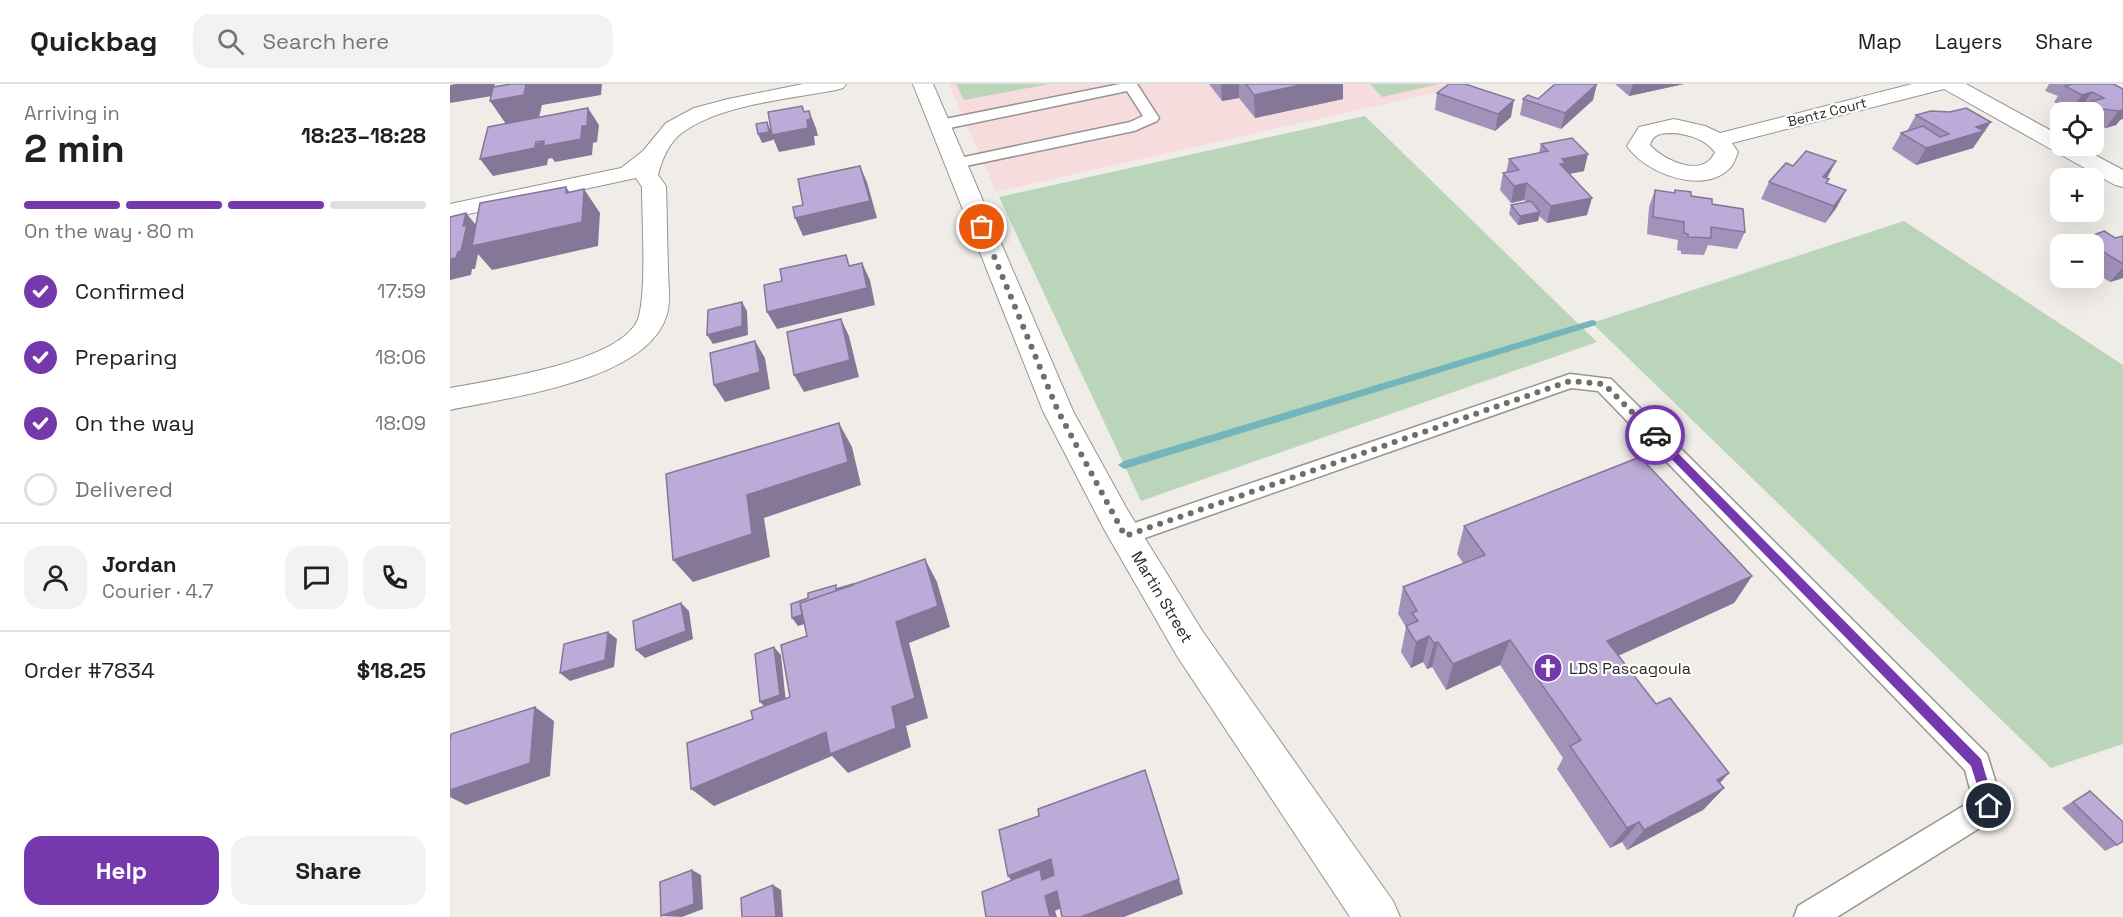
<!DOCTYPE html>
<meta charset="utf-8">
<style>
:root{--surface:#fff;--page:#f2f2f2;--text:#202124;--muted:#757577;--line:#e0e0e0;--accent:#7538ad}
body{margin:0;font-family:"Space Grotesk",sans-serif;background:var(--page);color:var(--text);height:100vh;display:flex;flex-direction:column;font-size:22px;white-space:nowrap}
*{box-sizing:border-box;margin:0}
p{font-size:20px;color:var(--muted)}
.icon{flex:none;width:33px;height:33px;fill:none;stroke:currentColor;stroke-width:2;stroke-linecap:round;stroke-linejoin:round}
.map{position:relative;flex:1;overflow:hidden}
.drawer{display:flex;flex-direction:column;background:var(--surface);width:450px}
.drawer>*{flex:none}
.tools{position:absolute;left:1600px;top:18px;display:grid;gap:12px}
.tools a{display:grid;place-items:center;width:54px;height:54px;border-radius:12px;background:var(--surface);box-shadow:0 6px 24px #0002;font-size:30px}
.pin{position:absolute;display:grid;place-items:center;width:51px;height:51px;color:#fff;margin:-26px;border:3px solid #fff;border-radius:50%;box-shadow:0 2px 6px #0007}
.courier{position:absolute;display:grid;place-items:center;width:60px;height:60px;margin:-30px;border:4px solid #7538ad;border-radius:50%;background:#fff;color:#222;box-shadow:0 2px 8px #0007}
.overview em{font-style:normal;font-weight:700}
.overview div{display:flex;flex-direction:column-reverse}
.overview{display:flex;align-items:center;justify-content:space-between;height:102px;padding:0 24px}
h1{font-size:39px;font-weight:700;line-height:45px}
.bar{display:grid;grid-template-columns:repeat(4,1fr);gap:9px 6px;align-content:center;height:72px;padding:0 24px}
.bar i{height:8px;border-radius:4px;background:var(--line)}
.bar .selected{background:var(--accent)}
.bar p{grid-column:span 4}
.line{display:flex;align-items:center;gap:15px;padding:0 24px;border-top:2px solid var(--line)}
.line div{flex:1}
.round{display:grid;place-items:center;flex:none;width:63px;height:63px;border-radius:18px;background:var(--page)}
ol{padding:0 24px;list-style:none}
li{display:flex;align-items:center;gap:18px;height:66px}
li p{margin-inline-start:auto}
li .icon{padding:6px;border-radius:50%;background:var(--accent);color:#fff;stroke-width:4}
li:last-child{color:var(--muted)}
li i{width:33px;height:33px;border:3px solid var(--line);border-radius:50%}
.button{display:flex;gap:12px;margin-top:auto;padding:12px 24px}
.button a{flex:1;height:69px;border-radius:18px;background:var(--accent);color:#fff;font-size:24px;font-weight:700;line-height:69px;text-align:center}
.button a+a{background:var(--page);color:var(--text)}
header{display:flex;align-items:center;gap:36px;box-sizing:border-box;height:84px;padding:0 30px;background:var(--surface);border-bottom:2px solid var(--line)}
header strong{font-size:28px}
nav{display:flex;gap:33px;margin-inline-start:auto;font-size:21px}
.search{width:420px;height:54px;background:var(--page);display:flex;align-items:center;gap:15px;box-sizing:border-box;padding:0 21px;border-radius:18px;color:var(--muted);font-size:22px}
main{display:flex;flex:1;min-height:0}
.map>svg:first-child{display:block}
</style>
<header>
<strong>Quickbag</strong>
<div class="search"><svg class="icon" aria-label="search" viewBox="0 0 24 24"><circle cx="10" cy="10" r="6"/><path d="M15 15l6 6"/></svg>Search here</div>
<nav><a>Map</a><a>Layers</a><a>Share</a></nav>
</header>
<main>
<section class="drawer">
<div class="overview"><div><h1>2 min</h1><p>Arriving in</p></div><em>18:23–18:28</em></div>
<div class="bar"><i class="selected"></i><i class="selected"></i><i class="selected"></i><i></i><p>On the way · 80 m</p></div>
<ol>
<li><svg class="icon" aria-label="check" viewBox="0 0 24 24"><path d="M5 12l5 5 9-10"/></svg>Confirmed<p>17:59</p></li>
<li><svg class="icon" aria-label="check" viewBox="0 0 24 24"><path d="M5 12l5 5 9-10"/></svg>Preparing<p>18:06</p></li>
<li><svg class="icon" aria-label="check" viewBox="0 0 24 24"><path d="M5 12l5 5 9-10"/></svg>On the way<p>18:09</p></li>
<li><i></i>Delivered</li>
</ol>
<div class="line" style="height:108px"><a class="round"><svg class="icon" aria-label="person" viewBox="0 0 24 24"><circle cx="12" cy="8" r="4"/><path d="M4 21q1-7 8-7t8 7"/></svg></a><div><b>Jordan</b><p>Courier · 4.7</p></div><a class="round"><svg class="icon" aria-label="chat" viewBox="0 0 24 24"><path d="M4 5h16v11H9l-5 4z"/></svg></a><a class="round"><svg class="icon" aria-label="phone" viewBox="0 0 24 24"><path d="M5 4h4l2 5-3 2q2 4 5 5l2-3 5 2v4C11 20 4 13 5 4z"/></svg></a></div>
<div class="line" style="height:78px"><div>Order #7834</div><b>$18.25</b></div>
<div class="button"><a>Help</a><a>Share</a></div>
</section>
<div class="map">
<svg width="1673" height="833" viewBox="0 0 1673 833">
<rect width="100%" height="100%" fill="#f0ede9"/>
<polygon fill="#f7dcde" points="499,0 1023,0 546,108"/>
<g fill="#bad5ba">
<polygon points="506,0 600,0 514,16"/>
<polygon points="920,0 989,0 932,13"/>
<polygon points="915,32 1147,258 691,417 549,113"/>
<polygon points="1454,137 1673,281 1673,660 1601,684 1142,239"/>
</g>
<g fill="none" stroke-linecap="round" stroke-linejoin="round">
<polygon fill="#74b5bb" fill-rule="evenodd" points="1142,236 1146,237 1146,241 674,385 668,381 674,377"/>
<g stroke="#979491" stroke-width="3">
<g id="service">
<polygon points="670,0 687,0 709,34 707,37 684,47 506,84 500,82 498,79 500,76 680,38 693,32 677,7 490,46 482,41 490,36"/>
<polygon points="1120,290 1161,295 1537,670 1553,722 1549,732 1387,833 1344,833 1348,822 1523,716 1515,686 1148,307 1121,304 675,461 667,459 663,452 667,445"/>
</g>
</g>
<g stroke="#979491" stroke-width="2">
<g id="minor">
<path d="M353,0H396L393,4L386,6C340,15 272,20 233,48C219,58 212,75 208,91L216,102C217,129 217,157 218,184C218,199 221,216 217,230C199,297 58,313 0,326V304C42,296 172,278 188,235C197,208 192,135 192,103L186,94L0,134V120L171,84L193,67L216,39L244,24L278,15Z"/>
<path d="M1462,0H1516L1611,52V62H1628L1673,86V103L1665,101L1494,5L1282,59L1288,68C1286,73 1284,80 1280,84C1253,112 1195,89 1177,62L1189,43L1224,35L1255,42L1270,49ZM1224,49C1241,51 1254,55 1265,68C1254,95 1214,77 1200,61C1203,49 1213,49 1224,49Z"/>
</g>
</g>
<g stroke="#979491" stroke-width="2">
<polygon id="tertiary" points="463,0 483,0 623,327 678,427 753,548 943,817 950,833 900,833 727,572 654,445 593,327"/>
</g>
<use href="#service" fill="#fff" fill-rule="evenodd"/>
<use href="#minor" fill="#fff" fill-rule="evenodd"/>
<use href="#tertiary" fill="#fff" fill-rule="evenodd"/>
</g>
<g fill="#a292ba">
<polygon points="759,0 893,0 893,15 805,34 789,14 772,17"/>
<polygon points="1165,0 1234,0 1179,12"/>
<polygon points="1599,0 1664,0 1670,36 1666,41 1656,44 1644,42 1644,28 1632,28 1634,26 1630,25 1621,27 1604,18 1608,12 1595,7"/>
<polygon points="987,9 1061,33 1045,47 985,26"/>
<polygon points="1073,15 1088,15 1143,16 1111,45 1070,31"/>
<polygon points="1466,31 1530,55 1529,55 1523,64 1466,81 1442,65 1451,49 1457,47"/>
<polygon points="1091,60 1134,87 1119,90 1137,131 1097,139 1089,132 1088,137 1068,141 1059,130 1061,121 1076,118 1074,116 1061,119 1050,106 1053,89 1056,89 1059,75 1089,69"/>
<polygon points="1386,77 1377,94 1377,99 1387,123 1375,139 1311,115 1319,98 1343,82"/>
<polygon points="1205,106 1224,109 1225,106 1262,120 1295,148 1287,165 1258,161 1254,171 1231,170 1231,167 1227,166 1228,156 1197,150 1199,123"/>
<polygon points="1673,152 1673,194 1660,198 1644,188 1644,160 1628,160 1633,155 1665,154"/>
<polygon points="1014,442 1302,492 1284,519 1168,572 1274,704 1253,726 1177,766 1172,758 1160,764 1107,685 1113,674 1050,581 996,606 982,583 977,585 973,578 961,584 951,568 956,543 948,530 953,503 1013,479 1007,470"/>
<polygon points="1640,707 1667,761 1655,767 1612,724"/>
</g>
<g fill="#847797">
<polygon points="6,0 45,0 42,12 0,19 0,1"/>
<polygon points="76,0 152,0 151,11 92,21 89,34 56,40 40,17"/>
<polygon points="771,0 789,0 789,14 772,17"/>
<polygon points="855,0 893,0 893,15 805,34 804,11"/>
<polygon points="1147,0 1143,16 1111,45 1115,29"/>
<polygon points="1183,0 1234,0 1179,12"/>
<polygon points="1642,8 1630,25 1621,27 1632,11"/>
<polygon points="1064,16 1061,33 1045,47 1048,30"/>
<polygon points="352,22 358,35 359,27 366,44 368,52 364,52 365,61 329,68 323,54 323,56 312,59 308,50 317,38 321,47 354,28"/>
<polygon points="1673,23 1673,35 1670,36 1666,41 1656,44 1668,27"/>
<polygon points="138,24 149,41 147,58 143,59 142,71 105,78 102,74 98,75 97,81 43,92 30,75 94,57 132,42"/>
<polygon points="1541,38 1523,64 1466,81 1476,64 1526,43"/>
<polygon points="1138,70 1134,87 1113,91 1106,97 1112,75"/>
<polygon points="1386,77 1377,94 1373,93"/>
<polygon points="410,82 417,98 427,134 353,152 345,134"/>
<polygon points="1077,99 1074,116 1061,119 1064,102"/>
<polygon points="116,103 132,127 134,105 150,129 148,162 42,186 28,170 25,185 22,185 21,191 0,196 0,175 13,142 16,129 30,146 116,109"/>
<polygon points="1396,106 1387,123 1375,139 1384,122"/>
<polygon points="1142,114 1137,131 1097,139 1101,122"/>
<polygon points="1090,128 1088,137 1068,141 1070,132"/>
<polygon points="412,179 420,196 425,221 327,245 317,228"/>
<polygon points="1673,183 1673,194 1660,198"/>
<polygon points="292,218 297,227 298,251 263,260 257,251"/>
<polygon points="391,235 399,252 409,293 354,308 344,291"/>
<polygon points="305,257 315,274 320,305 275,318 264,301"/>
<polygon points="389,339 402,363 411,401 314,434 320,473 243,498 223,476 297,411"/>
<polygon points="475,475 487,498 500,543 459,559 478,634 456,642 461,663 398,689 382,672 264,722 241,705 376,648 442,623 446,538"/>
<polygon points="1302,492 1284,519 1143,583 1157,557"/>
<polygon points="405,515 410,523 348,542 342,534"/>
<polygon points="231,519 239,527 243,555 195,574 186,566"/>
<polygon points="158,548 167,555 164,583 120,597 110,589"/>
<polygon points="979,552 973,578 961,584 966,558"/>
<polygon points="1060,556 1050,581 996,606 1003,580"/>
<polygon points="988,558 982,583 977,585 984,559"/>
<polygon points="324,563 331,571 336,619 317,625 310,618"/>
<polygon points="85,623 104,637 100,692 16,721 0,713 0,706"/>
<polygon points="1279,689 1259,711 1267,696"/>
<polygon points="1274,704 1253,726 1177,766 1194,746"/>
<polygon points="1189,738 1172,758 1160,764 1177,744"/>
<polygon points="601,775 616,822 605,827 607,833 600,833 569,807 558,792"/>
<polygon points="242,786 251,791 253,825 232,833 211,832"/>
<polygon points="729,795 733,810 674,833 631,833"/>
<polygon points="323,801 331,806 333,833 326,833"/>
</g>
<g fill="#bcaad8" stroke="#847797" stroke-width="1.5">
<polygon points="61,0 76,0 74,11 40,17 43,3"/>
<polygon points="796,0 855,0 804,11"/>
<polygon points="999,0 1015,0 1064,16 1048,30 987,9"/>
<polygon points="1105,0 1147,0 1115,29 1073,15 1078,11 1088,15"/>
<polygon points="1622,0 1664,0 1673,5 1673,26 1668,27 1653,25 1640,18 1654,14 1642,8 1632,11 1615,2"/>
<polygon points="352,22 354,28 359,27 361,35 357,36 358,44 322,51 318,28"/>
<polygon points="138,24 137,42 132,42 131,55 94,62 94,57 86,58 85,64 30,75 38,43"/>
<polygon points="1516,24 1541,38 1526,43 1534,47 1476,64 1451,49 1473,42 1490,53 1499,50 1466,31 1481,27 1500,28"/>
<polygon points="317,38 319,48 308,50 306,40"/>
<polygon points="1122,54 1138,70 1112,75 1116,79 1110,80 1142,114 1101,122 1077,99 1064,102 1053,89 1069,86 1059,75 1098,67 1091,60"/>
<polygon points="1356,67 1386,77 1373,93 1379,95 1376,99 1396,106 1384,122 1319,98 1336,79 1343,82"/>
<polygon points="410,82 420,117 345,134 343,123 353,121 348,95"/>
<polygon points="116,103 116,109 134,105 132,138 22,162 30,119"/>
<polygon points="1205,106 1225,109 1225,106 1241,108 1241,112 1262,115 1262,120 1293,125 1295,148 1261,143 1261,154 1238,153 1238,150 1234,149 1234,138 1203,133"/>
<polygon points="1081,117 1090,128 1070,132 1061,121"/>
<polygon points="16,129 13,142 17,141 11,167 8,168 6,174 0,175 0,133"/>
<polygon points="1654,147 1665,154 1673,152 1673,180 1644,162 1644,160 1642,160 1633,155"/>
<polygon points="396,171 399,182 412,179 417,204 317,228 314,201 332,197 330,185"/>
<polygon points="292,218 292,242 257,251 258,226"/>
<polygon points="391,235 400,276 344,291 337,248"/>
<polygon points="305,257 310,288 264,301 260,269"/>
<polygon points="389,339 398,378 297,411 302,450 223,476 216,390"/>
<polygon points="1190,373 1302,492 1157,557 1206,620 1220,614 1279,689 1267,696 1274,704 1194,746 1189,738 1177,744 1120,662 1131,656 1060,556 1003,580 988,558 984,559 979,552 966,558 956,542 968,537 962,529 967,527 953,503 1035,471 1014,442"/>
<polygon points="475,475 488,522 446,538 465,614 442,623 446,644 380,670 376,648 241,705 237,659 303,635 301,627 340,613 331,561 357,552 350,519"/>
<polygon points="403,500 403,501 350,519 352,531 342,534 341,520 358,514 358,509 386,501 386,505"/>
<polygon points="231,519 236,547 186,566 183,537"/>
<polygon points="158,548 155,576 110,589 114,560"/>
<polygon points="324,563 330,611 310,618 305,570"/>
<polygon points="85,623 80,679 0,706 0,657 1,650"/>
<polygon points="695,686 729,795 631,833 612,833 607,807 595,812 600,833 536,833 532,808 590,785 592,796 604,791 601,775 558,792 549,746 589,732 588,725"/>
<polygon points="1640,707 1673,738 1673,757 1667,761 1623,718"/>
<polygon points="242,786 244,820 211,832 210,798"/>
<polygon points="323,801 326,833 292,833 291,814"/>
</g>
<polygon fill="#7538ad" points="1201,349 1208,349 1531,675 1545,722 1544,726 1535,726 1521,682 1201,354"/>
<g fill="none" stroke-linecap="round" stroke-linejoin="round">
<polyline stroke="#706e6c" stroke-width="6" stroke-dasharray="0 10.8" points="532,143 608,327 675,452 1120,297 1154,300 1205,351"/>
</g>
<defs>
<g id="church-disc" transform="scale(1.5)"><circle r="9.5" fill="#7538ad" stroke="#fff"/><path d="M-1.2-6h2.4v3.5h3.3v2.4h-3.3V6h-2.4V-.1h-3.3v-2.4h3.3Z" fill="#fff"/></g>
</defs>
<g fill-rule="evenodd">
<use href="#church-disc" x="1098" y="584"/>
</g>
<g text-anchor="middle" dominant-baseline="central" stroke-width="4.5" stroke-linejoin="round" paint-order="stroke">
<g font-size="14" fill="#2b2928" stroke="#fff">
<text transform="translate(1377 28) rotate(-14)">Bentz Court</text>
</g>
<g font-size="16" fill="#2b2928" stroke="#fff">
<text transform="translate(712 513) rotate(59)">Martin Street</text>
</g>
<g font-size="16" fill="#2b2928" stroke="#fff" text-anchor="start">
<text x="1119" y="584">LDS Pascagoula</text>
</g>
</g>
</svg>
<div class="tools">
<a><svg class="icon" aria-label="locate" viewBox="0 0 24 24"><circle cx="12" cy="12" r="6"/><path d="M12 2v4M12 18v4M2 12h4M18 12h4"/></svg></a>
<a>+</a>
<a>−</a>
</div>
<div class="pin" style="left:532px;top:143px;background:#ea580c"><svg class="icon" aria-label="bag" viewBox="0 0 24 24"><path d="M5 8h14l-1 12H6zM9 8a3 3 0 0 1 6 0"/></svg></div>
<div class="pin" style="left:1539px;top:722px;background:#1f2937"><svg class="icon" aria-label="home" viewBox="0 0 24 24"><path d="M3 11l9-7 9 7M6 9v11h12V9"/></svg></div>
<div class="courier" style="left:1205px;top:351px"><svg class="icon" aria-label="car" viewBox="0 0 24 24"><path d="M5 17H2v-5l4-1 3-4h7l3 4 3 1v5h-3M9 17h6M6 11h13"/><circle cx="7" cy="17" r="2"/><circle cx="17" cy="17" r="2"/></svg></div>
</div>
</main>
